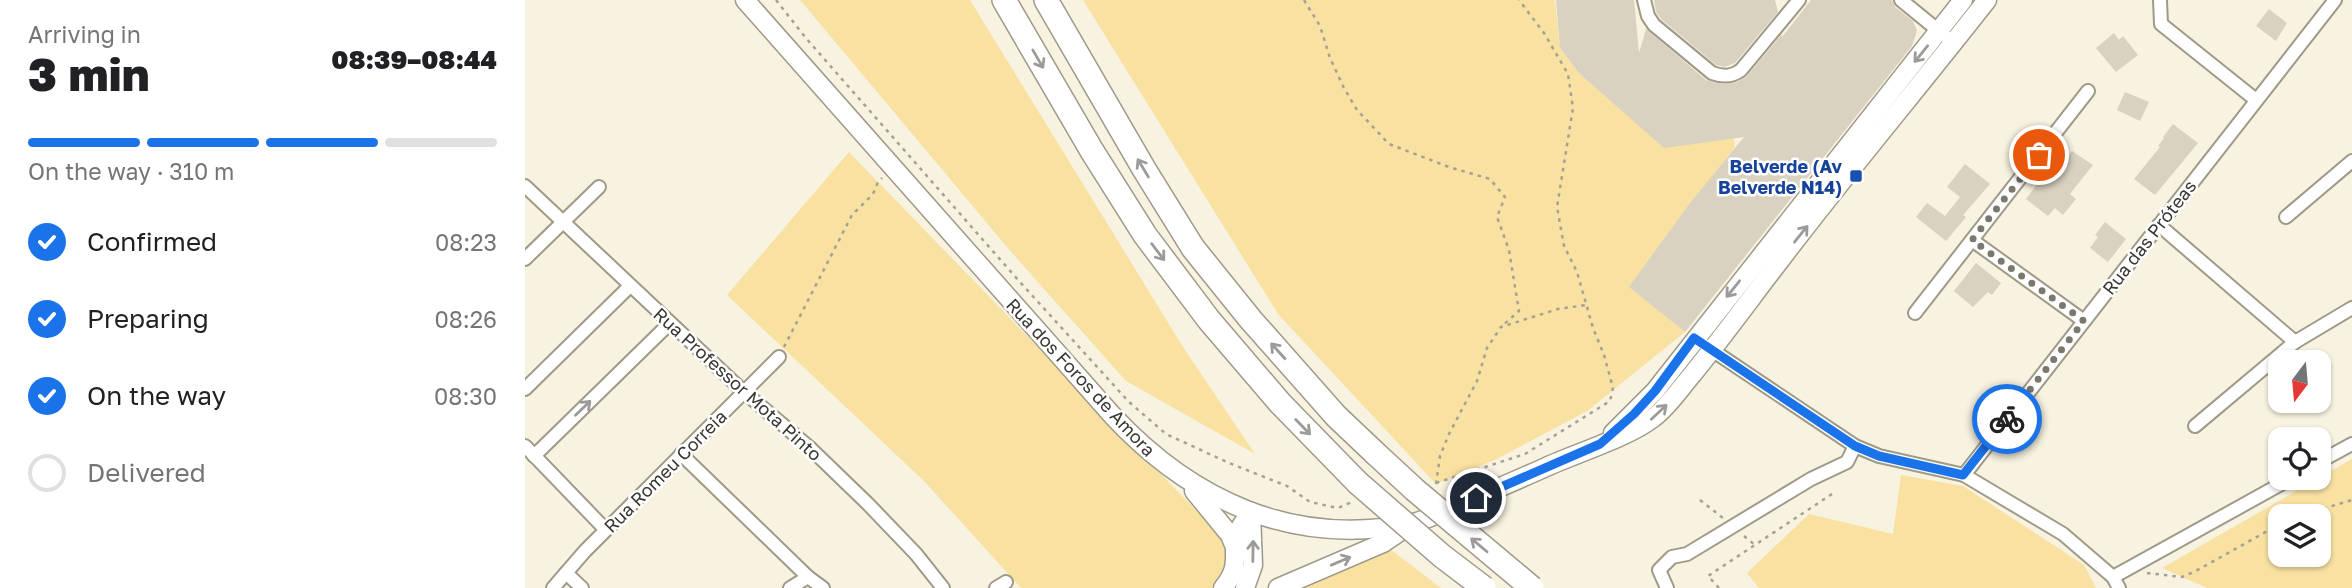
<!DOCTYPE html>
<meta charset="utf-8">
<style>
:root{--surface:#fff;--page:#f2f2f2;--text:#202124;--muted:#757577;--line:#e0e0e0;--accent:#1a73e8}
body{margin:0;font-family:"Golos Text",sans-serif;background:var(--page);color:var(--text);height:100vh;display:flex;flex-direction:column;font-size:26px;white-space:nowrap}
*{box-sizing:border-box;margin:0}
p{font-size:23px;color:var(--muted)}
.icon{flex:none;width:38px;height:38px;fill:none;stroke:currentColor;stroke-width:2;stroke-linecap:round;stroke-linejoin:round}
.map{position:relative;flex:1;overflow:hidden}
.side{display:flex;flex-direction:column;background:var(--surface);width:525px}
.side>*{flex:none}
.needle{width:46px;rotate:196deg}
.tools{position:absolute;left:1743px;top:350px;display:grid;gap:14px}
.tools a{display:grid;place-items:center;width:63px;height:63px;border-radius:14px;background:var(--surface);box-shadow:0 2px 5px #0004;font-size:35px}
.pin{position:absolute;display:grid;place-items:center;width:60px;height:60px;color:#fff;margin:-30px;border:4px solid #fff;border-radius:50%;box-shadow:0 2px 7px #0007}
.courier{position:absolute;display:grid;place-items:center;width:70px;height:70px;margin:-35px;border:5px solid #1a73e8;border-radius:50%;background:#fff;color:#222;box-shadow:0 2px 9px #0007}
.overview em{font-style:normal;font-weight:800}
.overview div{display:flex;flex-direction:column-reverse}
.overview{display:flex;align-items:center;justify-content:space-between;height:119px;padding:0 28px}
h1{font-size:46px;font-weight:800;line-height:52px}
.bar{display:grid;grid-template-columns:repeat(4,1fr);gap:10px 7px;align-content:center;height:84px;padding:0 28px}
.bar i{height:9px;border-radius:5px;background:var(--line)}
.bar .selected{background:var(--accent)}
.bar p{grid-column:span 4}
ol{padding:0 28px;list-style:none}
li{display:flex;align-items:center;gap:21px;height:77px}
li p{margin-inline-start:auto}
li .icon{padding:7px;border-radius:50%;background:var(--accent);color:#fff;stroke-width:4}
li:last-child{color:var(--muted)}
li i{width:38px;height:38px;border:4px solid var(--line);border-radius:50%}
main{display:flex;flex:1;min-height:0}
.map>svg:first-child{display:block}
</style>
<main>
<section class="side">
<div class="overview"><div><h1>3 min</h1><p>Arriving in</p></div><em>08:39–08:44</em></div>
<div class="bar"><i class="selected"></i><i class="selected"></i><i class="selected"></i><i></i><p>On the way · 310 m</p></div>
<ol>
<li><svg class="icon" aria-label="check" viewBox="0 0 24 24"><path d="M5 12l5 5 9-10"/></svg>Confirmed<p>08:23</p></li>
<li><svg class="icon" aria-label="check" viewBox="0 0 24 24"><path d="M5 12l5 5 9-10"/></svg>Preparing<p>08:26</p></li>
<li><svg class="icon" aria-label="check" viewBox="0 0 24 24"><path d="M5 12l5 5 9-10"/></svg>On the way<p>08:30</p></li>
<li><i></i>Delivered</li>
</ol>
</section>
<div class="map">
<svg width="1827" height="588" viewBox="0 0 1827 588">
<rect width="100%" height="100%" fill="#f8f2e0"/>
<g fill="#f8e1a1" fill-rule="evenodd">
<polygon points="275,0 445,0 658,347 730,454 601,381 487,253"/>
<polygon points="558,0 1030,0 1035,48 1054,73 1209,138 1210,147 1105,287 1160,332 1062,411 970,460 911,484 753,314"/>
<polygon points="324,152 695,535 704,547 705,566 687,588 496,588 399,481 202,295"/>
<path d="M1827,459V588H1682L1637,568ZM1755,516H1794V555H1755Z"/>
<polygon points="1376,475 1438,486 1559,565 1571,588 1234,588 1222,573 1284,514 1368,534"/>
<polygon points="865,549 916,588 776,588"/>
</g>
<g fill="#d9d2c1">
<polygon points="1031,0 1109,0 1114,53 1121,29 1181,80 1198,84 1212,82 1222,76 1257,34 1257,37 1286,0 1367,0 1370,7 1388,21 1392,31 1387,46 1160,332 1104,287 1165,203 1219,137 1139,148 1054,73 1035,48"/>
<polygon points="1129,0 1250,0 1253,12 1210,63 1199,67 1191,65 1136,19 1131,12"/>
<polygon points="1744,9 1762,23 1751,41 1731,26"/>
<polygon points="1589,33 1594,40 1598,36 1613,55 1591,72 1571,48"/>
<polygon points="1600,92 1624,102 1615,121 1592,110"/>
<polygon points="1648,124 1673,143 1630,195 1609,179 1635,147 1633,146 1639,138 1638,137"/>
<polygon points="1547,151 1568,165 1545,194 1551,199 1538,215 1530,208 1523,216 1501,199 1516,179 1522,183"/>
<polygon points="1440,164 1465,184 1438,215 1441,217 1421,241 1391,217 1402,203 1420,216 1435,197 1422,187"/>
<polygon points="1580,222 1601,239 1583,262 1565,248 1573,237 1570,235"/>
<polygon points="1451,263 1476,283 1467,295 1463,292 1448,307 1429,291"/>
</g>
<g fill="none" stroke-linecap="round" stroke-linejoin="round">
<g stroke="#9f9988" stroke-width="16">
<g id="street">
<path d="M1119,0L1123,16L1129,25L1187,73C1198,77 1207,77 1216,70L1274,0"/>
<polyline points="1376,0 1420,36"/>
<polyline points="1635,0 1636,24 1731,100"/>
<polyline points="0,186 219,392 284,447 343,504 391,554 418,588"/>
<polyline points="1761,217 1827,161"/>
<polyline points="1634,225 1770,342"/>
<polyline points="1447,240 1559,321"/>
<polyline points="0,259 74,187"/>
<polyline points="1390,313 1563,91"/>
<polyline points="1181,346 1330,446 1354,456 1439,475 1538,534 1588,577 1594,588"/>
<polyline points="0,389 105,286"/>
<polyline points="1670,426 1770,342 1827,308"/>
<polyline points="0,446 80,529"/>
<polyline points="156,454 283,577 298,588"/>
<polyline points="9,456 145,323"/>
<polyline points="1794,462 1827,444"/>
<polyline points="1439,475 1810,0"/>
<polyline points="41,573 57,588"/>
<polyline points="1588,577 1767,478"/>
<polyline points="28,588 60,551 254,357"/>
<polyline points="265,588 283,577"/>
<polyline points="471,588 481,582"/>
<polyline points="1142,588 1134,570 1147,557 1162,554 1286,479 1322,462 1330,446"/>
</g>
</g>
<g stroke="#9f9988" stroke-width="21">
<g id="secondary">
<path d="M220,0L587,415C667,501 769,548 888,523C904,519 920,511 936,504C964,492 992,480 1019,468C1051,453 1102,438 1128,418C1143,407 1154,390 1166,376C1197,338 1226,298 1256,259C1323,171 1394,87 1462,0"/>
<polyline points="1088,433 1130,391 1438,0"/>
<polyline points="669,491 705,535 712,552"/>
<path d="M698,588C718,564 705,554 713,532C716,525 721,519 726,512"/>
<polyline points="720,588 728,565 726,512"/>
<polyline points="753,588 858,543 886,524"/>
</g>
</g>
<g stroke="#9f9988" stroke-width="26">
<g id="highway">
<polyline points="479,0 567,151 620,235 684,320 755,403 833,483"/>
<polyline points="521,0 619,169 668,248 726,320 811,416 850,453"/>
</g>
</g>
<g stroke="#a5a194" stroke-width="2.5" stroke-dasharray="3.5 5" stroke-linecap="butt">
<polyline points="251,0 280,37 494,281 604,402 641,434 704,463 762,486 785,502 813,508 827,502"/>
<polyline points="779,0 795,26 805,58 819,88 832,110 864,144 924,167 965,179 980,197 972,217 984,250 994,311 976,327"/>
<polyline points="259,347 327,215 348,194 353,182 357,178"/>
<polyline points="911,483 1000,454 1085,401 1088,388 1079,355 1068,328 1052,272 1039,246 1032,207 1048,108 1043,74 1019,33 994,0"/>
<polyline points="911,484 915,456 924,434 952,381 962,348 976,327 1033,309 1061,305"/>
<polyline points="1175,500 1198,518"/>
<polyline points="1774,516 1827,500"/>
<polyline points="1219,536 1230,545"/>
<polyline points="1622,573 1657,577 1669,572 1755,524"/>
<polyline points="1194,588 1183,576 1310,492"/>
</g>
<use href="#street" stroke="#fff" stroke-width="12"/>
<use href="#secondary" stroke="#fff" stroke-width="18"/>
<use href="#highway" stroke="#fff" stroke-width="23"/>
<g stroke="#9f9988" stroke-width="26" stroke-linecap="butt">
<g id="highway-bridge">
<polyline points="850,453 890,490 1007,588"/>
<polyline points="833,483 917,556 959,588"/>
</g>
</g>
<use href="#highway-bridge" stroke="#fff" stroke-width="23"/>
</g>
<defs><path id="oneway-shaft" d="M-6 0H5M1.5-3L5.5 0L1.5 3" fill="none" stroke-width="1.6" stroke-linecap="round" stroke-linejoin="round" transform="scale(1.75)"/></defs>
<g stroke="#9c9b98">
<use href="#oneway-shaft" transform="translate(1396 54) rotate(129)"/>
<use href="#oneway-shaft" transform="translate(513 59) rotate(60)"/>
<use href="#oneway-shaft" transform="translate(618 168) rotate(-121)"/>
<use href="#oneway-shaft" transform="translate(1276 234) rotate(-51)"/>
<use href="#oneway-shaft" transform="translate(633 252) rotate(53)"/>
<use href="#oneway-shaft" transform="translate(1208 289) rotate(129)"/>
<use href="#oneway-shaft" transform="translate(753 351) rotate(-132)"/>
<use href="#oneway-shaft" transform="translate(58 408) rotate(-44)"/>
<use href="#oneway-shaft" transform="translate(1134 412) rotate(-43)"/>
<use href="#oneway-shaft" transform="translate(778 427) rotate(46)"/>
<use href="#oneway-shaft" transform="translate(954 545) rotate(-140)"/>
<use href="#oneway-shaft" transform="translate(728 551) rotate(-89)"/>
<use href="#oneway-shaft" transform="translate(816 561) rotate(-23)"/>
</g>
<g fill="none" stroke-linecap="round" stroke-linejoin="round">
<polyline stroke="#7c786e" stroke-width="7" stroke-dasharray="0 12.6" points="1482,419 1559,321 1447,240 1514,155"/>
<polyline stroke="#1a73e8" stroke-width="9" points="951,498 1075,444 1109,414 1130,391 1169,338 1330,446 1354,456 1438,475 1482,419"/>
</g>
<rect fill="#1a4fb4" stroke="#fff" stroke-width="2.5" x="1324" y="169" width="14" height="14" rx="3.5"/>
<g text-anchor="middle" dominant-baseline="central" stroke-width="5" stroke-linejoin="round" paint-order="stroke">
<g font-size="18" font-weight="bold" fill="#164399" stroke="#fff" text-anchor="end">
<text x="1317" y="166">Belverde (Av<tspan x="1317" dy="21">Belverde N14)</tspan></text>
</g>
<g font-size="18" fill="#393730" stroke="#fff">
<text transform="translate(1624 237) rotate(-52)">Rua das Próteas</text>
<text transform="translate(556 377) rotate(47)">Rua dos Foros de Amora</text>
<text transform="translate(213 384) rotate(42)">Rua Professor Mota Pinto</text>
<text transform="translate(140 471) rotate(-45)">Rua Romeu Correia</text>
</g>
</g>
</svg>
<div class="tools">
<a><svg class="needle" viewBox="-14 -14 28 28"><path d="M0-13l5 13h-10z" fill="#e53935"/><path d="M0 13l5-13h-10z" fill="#757577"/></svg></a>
<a><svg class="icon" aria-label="locate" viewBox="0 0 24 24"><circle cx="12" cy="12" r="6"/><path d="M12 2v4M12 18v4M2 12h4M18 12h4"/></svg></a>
<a><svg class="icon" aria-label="layers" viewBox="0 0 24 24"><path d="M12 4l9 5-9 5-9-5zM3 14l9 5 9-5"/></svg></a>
</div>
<div class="pin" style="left:1514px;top:155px;background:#ea580c"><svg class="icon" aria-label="bag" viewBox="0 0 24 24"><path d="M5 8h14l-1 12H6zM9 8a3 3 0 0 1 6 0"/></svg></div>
<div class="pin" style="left:951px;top:498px;background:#1f2937"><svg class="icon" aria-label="home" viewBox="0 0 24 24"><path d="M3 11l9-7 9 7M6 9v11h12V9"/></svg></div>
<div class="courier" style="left:1482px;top:419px"><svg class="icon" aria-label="bike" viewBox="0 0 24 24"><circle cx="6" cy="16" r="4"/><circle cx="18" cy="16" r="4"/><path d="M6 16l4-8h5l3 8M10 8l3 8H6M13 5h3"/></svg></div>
</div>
</main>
